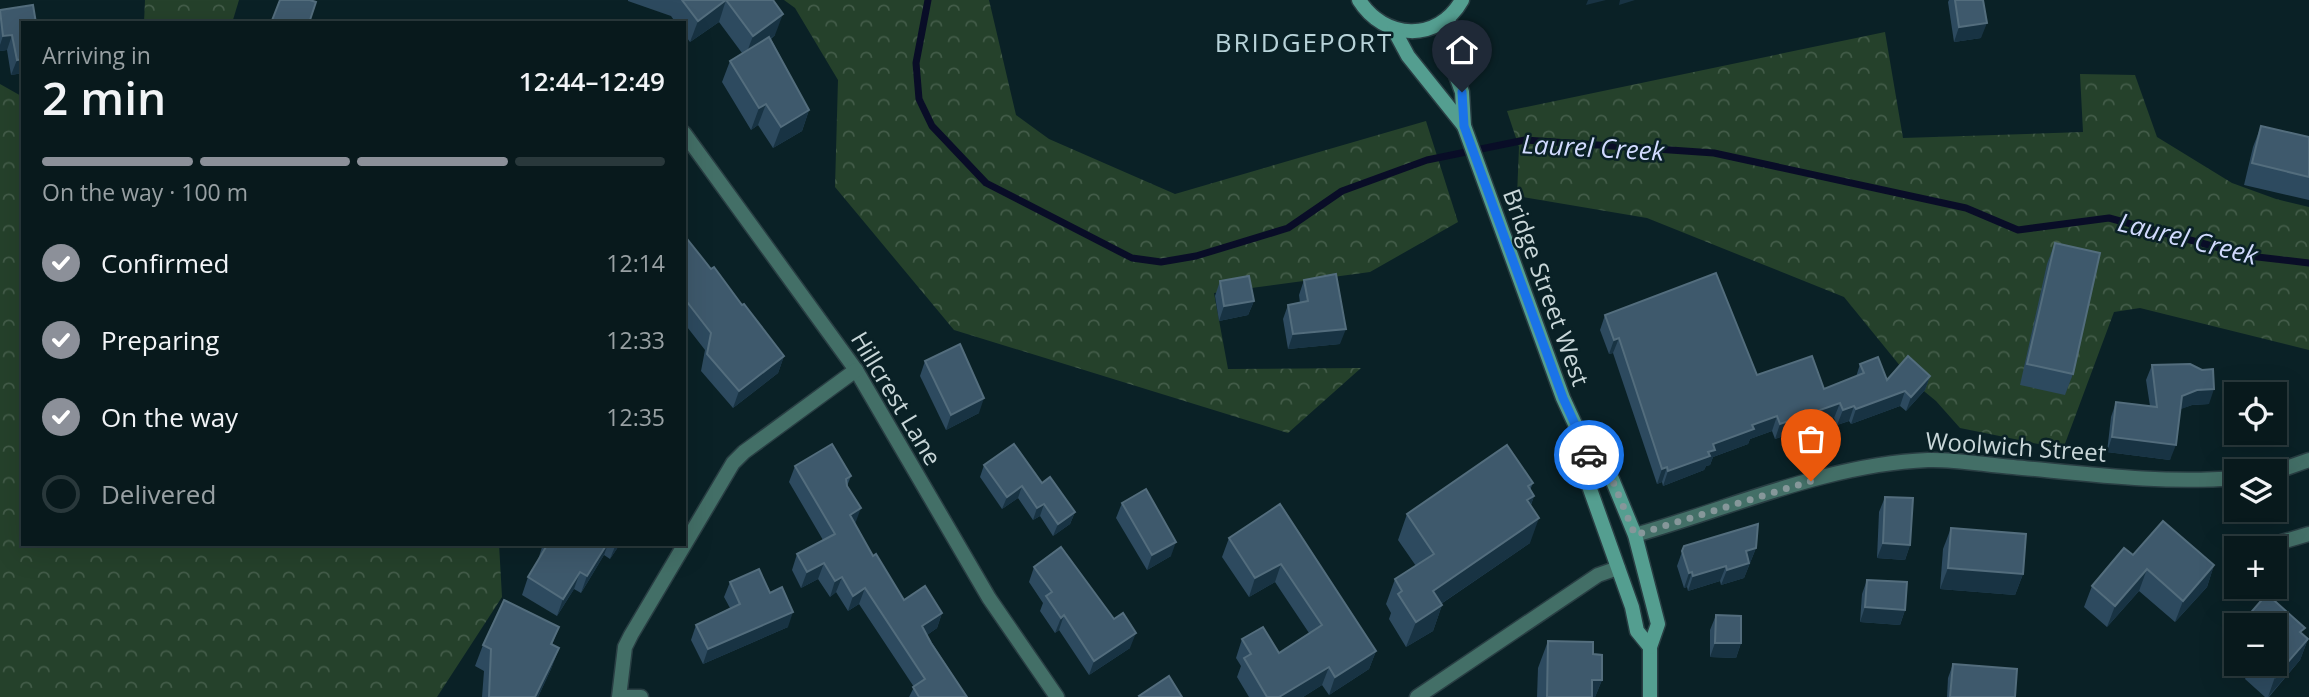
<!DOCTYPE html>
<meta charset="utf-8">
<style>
:root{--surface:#08191c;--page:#162629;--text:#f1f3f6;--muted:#98a0a3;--line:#29383b;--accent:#8c9099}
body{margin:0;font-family:"Open Sans",sans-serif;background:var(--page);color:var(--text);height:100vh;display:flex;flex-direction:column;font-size:26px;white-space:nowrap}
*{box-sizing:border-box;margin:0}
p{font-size:23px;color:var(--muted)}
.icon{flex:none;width:38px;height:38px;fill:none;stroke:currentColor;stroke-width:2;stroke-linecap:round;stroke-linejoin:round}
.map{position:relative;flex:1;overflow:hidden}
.sheet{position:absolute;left:21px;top:21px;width:665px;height:525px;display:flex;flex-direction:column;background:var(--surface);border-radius:0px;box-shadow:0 7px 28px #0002,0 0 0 2px var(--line)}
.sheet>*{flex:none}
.tools{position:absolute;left:2224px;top:382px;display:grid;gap:14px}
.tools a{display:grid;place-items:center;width:63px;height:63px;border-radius:0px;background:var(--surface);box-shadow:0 7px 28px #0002,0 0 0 2px var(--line);font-size:35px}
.pin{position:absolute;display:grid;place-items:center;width:60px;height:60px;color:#fff;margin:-72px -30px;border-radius:50% 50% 50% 0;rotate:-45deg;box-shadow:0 0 7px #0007}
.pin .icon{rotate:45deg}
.courier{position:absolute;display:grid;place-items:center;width:70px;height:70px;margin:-35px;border:5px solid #1a73e8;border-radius:50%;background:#fff;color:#222;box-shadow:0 2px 9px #0007}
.head em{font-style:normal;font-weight:600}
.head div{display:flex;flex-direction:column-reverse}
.head{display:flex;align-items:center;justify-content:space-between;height:119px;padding:0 21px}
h1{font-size:46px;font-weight:600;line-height:52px}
.bar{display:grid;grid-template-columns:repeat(4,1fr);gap:10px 7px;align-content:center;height:84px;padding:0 21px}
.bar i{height:9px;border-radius:5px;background:var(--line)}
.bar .active{background:var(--accent)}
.bar p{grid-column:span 4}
ol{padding:0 21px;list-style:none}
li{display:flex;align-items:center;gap:21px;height:77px}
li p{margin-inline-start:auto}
li .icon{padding:7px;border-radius:50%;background:var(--accent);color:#fff;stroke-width:4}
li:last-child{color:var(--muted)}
li i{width:38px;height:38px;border:4px solid var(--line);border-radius:50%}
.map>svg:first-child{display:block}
</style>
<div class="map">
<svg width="2309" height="697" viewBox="0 0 2309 697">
<defs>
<pattern id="forest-crowns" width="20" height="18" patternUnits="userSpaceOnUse" patternTransform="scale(1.75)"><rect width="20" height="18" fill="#25412b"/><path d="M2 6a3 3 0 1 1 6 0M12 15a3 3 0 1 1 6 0" fill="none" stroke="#435c49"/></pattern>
</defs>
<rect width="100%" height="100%" fill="#0a2126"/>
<g fill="url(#forest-crowns)">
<polygon points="145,0 239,0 232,23 144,23"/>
<polygon points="784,0 989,0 1016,115 1049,139 1175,194 1426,121 1458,222 1370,272 1214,293 1228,369 1361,368 1288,433 954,330 835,187 838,80 795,8"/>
<polygon points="1885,32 1903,138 2083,132 2080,74 2135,75 2157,137 2232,183 2276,199 2309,207 2309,350 2140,308 2114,312 2063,449 1960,428 1936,401 1914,383 1844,297 1647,218 1517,196 1519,147 1507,111"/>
<polygon points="0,84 23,97 23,544 499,544 502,597 437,697 0,697"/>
</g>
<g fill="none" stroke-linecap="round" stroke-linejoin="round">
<polyline stroke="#090d27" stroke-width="7" points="928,0 916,63 919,99 932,126 986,183 1132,258 1161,262 1196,256 1288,228 1342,191 1427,160 1525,140 1714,153 1966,208 2018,230 2109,218 2249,256 2309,263"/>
<g stroke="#293e43" stroke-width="17">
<g id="street">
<polyline points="684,133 856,370 989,598 1057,697"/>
<polyline points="2275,472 2309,460"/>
<path d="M1635,535C1731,508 1828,464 1928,460C1956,459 1985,465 2013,467C2088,474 2162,484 2236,478"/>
<polyline points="2268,546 2309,534"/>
<polyline points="619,697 625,647 631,635 733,463 744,452 856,370"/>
<polyline points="625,697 641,697"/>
<polyline points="1417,697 1598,575 1618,568"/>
</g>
</g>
<g stroke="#293e43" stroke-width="17">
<g id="secondary">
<path d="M1359,0C1384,40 1438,43 1462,0"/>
<polyline points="1448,18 1453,35 1451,62 1462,92 1464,126 1563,398 1592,461 1612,479 1635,535 1658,624 1650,647 1650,697"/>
<polyline points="1394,30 1408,56 1464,126"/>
<polyline points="1592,461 1590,489 1632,607 1637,631 1650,647"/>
</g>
</g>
<use href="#street" stroke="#436f67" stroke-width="14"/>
<use href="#secondary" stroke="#549e90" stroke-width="14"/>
</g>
<g fill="#2d4a5f">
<polygon points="628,0 773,0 775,35 771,39 809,110 802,131 773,148 758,125 751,130 722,82 730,61 742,53 719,22 690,42 684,34 684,23 676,23 671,16 628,1"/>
<polygon points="1949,0 1983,0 1981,38 1954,42 1948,2"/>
<polygon points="0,10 23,23 23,73 11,75 7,50 0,51"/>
<polygon points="2261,126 2309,137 2309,200 2244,185 2253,147"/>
<polygon points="684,235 711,269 742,305 784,356 778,373 733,408 701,371 705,350 684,323"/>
<polygon points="2055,243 2073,374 2065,395 2020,385 2047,264"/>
<polygon points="1304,280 1340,344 1288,349 1283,319 1288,305 1300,303 1299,295"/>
<polygon points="1220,281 1254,301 1248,315 1219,321 1215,296"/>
<polygon points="1605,315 1757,375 1824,389 1856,377 1860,364 1887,380 1930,376 1925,390 1906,411 1900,406 1851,424 1849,421 1837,425 1834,418 1775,439 1772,431 1750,439 1748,444 1713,457 1710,465 1706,466 1704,470 1663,486 1662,482 1657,484 1613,353 1609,354 1600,330"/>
<polygon points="925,361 979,413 946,430 920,376"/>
<polygon points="2152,365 2209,404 2192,405 2180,409 2170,460 2107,452 2111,417 2116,402 2150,406 2146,380"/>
<polygon points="984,465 1042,483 1075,512 1070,524 1053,536 1040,516 1033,520 1018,498 1002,509 980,477"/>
<polygon points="795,466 851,476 847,486 855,524 873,556 904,600 942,613 937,628 927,635 967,697 909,697 914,687 859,604 848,611 836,592 830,597 818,579 801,588 792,570 797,554 823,540 789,482"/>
<polygon points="1533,483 1530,490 1534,496 1531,505 1530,543 1441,604 1442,605 1433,631 1406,647 1389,619 1391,613 1386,604 1395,579 1416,566 1398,540 1407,514"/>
<polygon points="1885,497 1910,545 1905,560 1877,558 1879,512"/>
<polygon points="1122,503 1171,556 1147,570 1116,518"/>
<polygon points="1280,504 1376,651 1369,669 1329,695 1322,685 1303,697 1249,697 1237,677 1241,666 1236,658 1242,639 1279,653 1309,633 1275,582 1249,597 1222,557 1229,538"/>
<polygon points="1951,528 2023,574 2015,595 1940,589 1943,549"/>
<polygon points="543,544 620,544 610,559 604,555 581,593 574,589 557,616 522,595 528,577 537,563"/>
<polygon points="1684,546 1756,548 1744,578 1721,585 1720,581 1688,591 1687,587 1684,588 1677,566"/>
<polygon points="2133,555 2214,565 2207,587 2175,622 2139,591 2107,627 2084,607 2092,586"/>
<polygon points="1034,567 1130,648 1089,675 1059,630 1055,633 1040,611 1043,603 1029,582"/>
<polygon points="1867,580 1905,610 1900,625 1860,622 1862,594"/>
<polygon points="730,582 770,593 788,627 703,664 691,640 696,625 730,608 724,597"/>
<polygon points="1716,615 1741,643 1736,658 1710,657 1710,630"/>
<polygon points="559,627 552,645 559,648 551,669 538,697 477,697 482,697 484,671 475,666 483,645"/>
<polygon points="2236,633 2236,653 2231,648"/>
<polygon points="2302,634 2308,639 2300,660 2269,697 2265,697 2245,679 2250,665 2248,663 2275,663"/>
<polygon points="1548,641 1593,654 1602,680 1595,697 1537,697 1538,668"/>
<polygon points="1953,664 2015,697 1947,697 1948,678"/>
</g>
<g fill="#183343">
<polygon points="726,0 719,22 690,42 698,21"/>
<polygon points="1588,0 1606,0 1586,5"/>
<polygon points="1620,0 1635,0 1619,5"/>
<polygon points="783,14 775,35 745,57 753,36"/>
<polygon points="1987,23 1981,38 1954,42 1959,27"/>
<polygon points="12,35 7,50 0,51 0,45 3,36"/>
<polygon points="23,59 23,73 11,75 17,60"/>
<polygon points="766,104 758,125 751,130 759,108"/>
<polygon points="809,110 802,131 773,148 781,127"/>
<polygon points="1254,301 1248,315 1219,321 1224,306"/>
<polygon points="1346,329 1340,344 1288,349 1293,334"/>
<polygon points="1619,338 1613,353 1609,354 1614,340"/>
<polygon points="784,356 778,373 733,408 739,391"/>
<polygon points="1930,376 1925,390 1906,411 1911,397"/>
<polygon points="2214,389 2209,404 2192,405 2176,411 2182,396 2197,390"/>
<polygon points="1905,391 1900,406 1851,424 1856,409"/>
<polygon points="984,398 979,413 946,430 951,415"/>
<polygon points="1840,403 1834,418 1775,439 1780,424"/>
<polygon points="1854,406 1849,421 1837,425 1843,410"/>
<polygon points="1777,416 1772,431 1750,439 1748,444 1713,457 1710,465 1706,466 1704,470 1663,486 1668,471 1713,444 1752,425"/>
<polygon points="2112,437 2176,445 2170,460 2107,452"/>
<polygon points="1667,467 1662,482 1657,484 1662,469"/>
<polygon points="1022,486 1018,498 1002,509 1007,497"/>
<polygon points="1534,496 1525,521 1527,500"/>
<polygon points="1044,504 1040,516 1033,520 1037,508"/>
<polygon points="861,508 855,524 850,515"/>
<polygon points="1075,512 1070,524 1053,536 1058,524"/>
<polygon points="1539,518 1530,543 1423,616 1433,591"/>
<polygon points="1176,542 1171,556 1147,570 1152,555"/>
<polygon points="1883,543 1910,545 1905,560 1877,558"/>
<polygon points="607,544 608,544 604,555 581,593 587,576"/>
<polygon points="616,544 620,544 610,559"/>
<polygon points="1756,548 1744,578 1721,585 1727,570 1746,551"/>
<polygon points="824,563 818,579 801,588 807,572"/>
<polygon points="1281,564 1275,582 1249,597 1255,578"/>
<polygon points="2214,565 2207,587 2175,622 2183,601"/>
<polygon points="1726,566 1720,581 1688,591 1693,576"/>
<polygon points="1948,568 2023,574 2015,595 1940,589"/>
<polygon points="2147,569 2139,591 2107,627 2115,606"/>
<polygon points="580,572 574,589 557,616 563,599"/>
<polygon points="1692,572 1687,587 1684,588 1689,573"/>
<polygon points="842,577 836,592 830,597 835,581"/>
<polygon points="865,588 859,604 848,611 853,596"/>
<polygon points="1442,605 1433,631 1406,647 1416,622"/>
<polygon points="1865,607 1905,610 1900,625 1860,622"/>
<polygon points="793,612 788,627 703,664 708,649"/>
<polygon points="942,613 937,628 917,642 922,626"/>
<polygon points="1064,615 1059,630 1055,633 1061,618"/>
<polygon points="1136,633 1130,648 1089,675 1094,661"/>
<polygon points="2308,639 2300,660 2268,697 2275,677"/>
<polygon points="1715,643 1741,643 1736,658 1710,657"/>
<polygon points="559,648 551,669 538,697 535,697"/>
<polygon points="1376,651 1369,669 1329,695 1335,677"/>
<polygon points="1329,667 1322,685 1303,697 1279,697"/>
<polygon points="1592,680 1602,680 1595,697 1586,697"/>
</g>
<g fill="#3e596c" stroke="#536d7d" stroke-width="2">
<polygon points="280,0 310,0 316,2 309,23 271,23"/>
<polygon points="682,0 773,0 783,14 753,36 726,0 698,21"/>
<polygon points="1955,0 1983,0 1987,23 1959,27"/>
<polygon points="33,5 36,23 23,23 23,59 17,60 12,35 3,36 0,10"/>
<polygon points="769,37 809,110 781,127 766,104 759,108 730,61"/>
<polygon points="2261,126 2309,137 2309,177 2252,163"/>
<polygon points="684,235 711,269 714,267 742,305 744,304 784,356 739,391 707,354 711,333 684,298"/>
<polygon points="2055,243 2100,253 2073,374 2027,364"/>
<polygon points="1716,273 1757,375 1812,356 1824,389 1864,373 1860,364 1878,357 1887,380 1908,356 1930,376 1911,397 1905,391 1856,409 1854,406 1843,410 1840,403 1780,424 1777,416 1752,425 1754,429 1713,444 1715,450 1708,452 1710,456 1668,471 1667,467 1662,469 1619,338 1614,340 1605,315"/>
<polygon points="1336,274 1346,329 1293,334 1288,305 1308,301 1304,280"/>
<polygon points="1249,276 1254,301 1224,306 1220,281"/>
<polygon points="960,344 984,398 951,415 925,361"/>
<polygon points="2190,364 2202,370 2213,369 2214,389 2197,390 2182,396 2176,445 2112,437 2116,402 2157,407 2152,365"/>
<polygon points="832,444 851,476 846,479 847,486 861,508 850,515 873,556 876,554 904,600 925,586 942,613 922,626 931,643 967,697 919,697 913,687 925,679 865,588 853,596 842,577 835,581 824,563 807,572 797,554 835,534 795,466"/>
<polygon points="1014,444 1042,483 1050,477 1075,512 1058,524 1044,504 1037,508 1022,486 1007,497 984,465"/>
<polygon points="1507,445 1533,483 1528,486 1534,496 1527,500 1539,518 1433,591 1442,605 1416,622 1398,594 1402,591 1395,579 1434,554 1407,514"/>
<polygon points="1146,489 1176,542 1152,555 1122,503"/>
<polygon points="1885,497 1913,498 1910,545 1883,543"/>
<polygon points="1280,504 1376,651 1335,677 1329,667 1279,697 1267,697 1244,658 1251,654 1242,639 1263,627 1279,653 1322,625 1281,564 1255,578 1229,538"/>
<polygon points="2163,521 2214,565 2183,601 2147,569 2115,606 2092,586 2124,548 2133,555"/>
<polygon points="1758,524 1756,548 1746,551 1749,563 1727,570 1726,566 1693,576 1692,572 1689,573 1682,551 1684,546"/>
<polygon points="1951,528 2026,534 2023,574 1948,568"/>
<polygon points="543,544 607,544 587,576 580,572 563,599 528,577 546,547 542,545"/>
<polygon points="1061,547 1114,619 1123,613 1136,633 1094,661 1064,615 1061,618 1046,596 1052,592 1034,567"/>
<polygon points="759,569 770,593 782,587 793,612 708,649 696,625 740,604 730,582"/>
<polygon points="1867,580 1907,582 1905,610 1865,607"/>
<polygon points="2267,594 2305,628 2300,632 2308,639 2275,677 2259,663 2275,663 2275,625 2240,625"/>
<polygon points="504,600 559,627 551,644 559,648 535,697 489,697 491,649 483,645"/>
<polygon points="1716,615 1741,616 1741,643 1715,643"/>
<polygon points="1548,641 1593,642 1593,654 1602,655 1602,680 1592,680 1592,697 1547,697"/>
<polygon points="1953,664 2017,669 2015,697 1950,697"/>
<polygon points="1169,676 1182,697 1140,697 1139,696"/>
</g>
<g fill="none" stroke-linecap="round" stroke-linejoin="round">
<polyline stroke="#86979a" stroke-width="7" stroke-dasharray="0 12.6" points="1589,455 1612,479 1635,535 1811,481"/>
<polyline stroke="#1a73e8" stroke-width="9" points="1462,92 1464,126 1563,398 1589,455"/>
</g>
<g text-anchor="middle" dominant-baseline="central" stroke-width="5" stroke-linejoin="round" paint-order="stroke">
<g font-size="24" fill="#c9d7d9" stroke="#0a2126">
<text transform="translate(1547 287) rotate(70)">Bridge Street West</text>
<text transform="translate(897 398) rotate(59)">Hillcrest Lane</text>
<text transform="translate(2016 446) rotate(4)">Woolwich Street</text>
</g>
<g font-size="26" letter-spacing="2" fill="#b8d3d9" stroke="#0a2126">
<text x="1304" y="42">BRIDGEPORT</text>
</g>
<g font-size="26" font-style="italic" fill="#d1dafe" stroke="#0a2126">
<text transform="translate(1593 147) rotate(3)">Laurel Creek</text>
<text transform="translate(2188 238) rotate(14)">Laurel Creek</text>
</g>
</g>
</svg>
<div class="tools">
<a><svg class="icon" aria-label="locate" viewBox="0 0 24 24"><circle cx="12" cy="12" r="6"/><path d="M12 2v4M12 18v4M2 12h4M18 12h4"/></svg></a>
<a><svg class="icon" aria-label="layers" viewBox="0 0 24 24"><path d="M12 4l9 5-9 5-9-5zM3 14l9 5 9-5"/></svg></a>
<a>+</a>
<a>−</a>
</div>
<div class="pin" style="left:1811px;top:481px;background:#ea580c"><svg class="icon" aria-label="bag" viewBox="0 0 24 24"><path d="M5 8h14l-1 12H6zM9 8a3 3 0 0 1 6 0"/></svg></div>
<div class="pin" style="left:1462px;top:92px;background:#1f2937"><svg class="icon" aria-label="home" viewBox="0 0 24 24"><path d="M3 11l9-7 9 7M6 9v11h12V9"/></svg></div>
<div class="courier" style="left:1589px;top:455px"><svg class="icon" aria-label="car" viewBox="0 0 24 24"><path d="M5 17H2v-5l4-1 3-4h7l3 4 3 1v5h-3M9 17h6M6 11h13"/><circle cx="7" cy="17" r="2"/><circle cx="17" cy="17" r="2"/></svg></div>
<section class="sheet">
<div class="head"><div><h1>2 min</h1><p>Arriving in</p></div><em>12:44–12:49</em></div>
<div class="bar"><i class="active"></i><i class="active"></i><i class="active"></i><i></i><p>On the way · 100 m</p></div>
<ol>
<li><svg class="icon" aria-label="check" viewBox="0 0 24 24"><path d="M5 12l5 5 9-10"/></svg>Confirmed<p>12:14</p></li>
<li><svg class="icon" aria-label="check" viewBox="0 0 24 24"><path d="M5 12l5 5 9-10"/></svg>Preparing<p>12:33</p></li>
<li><svg class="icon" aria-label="check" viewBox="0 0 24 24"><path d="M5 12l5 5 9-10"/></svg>On the way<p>12:35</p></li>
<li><i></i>Delivered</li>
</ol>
</section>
</div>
